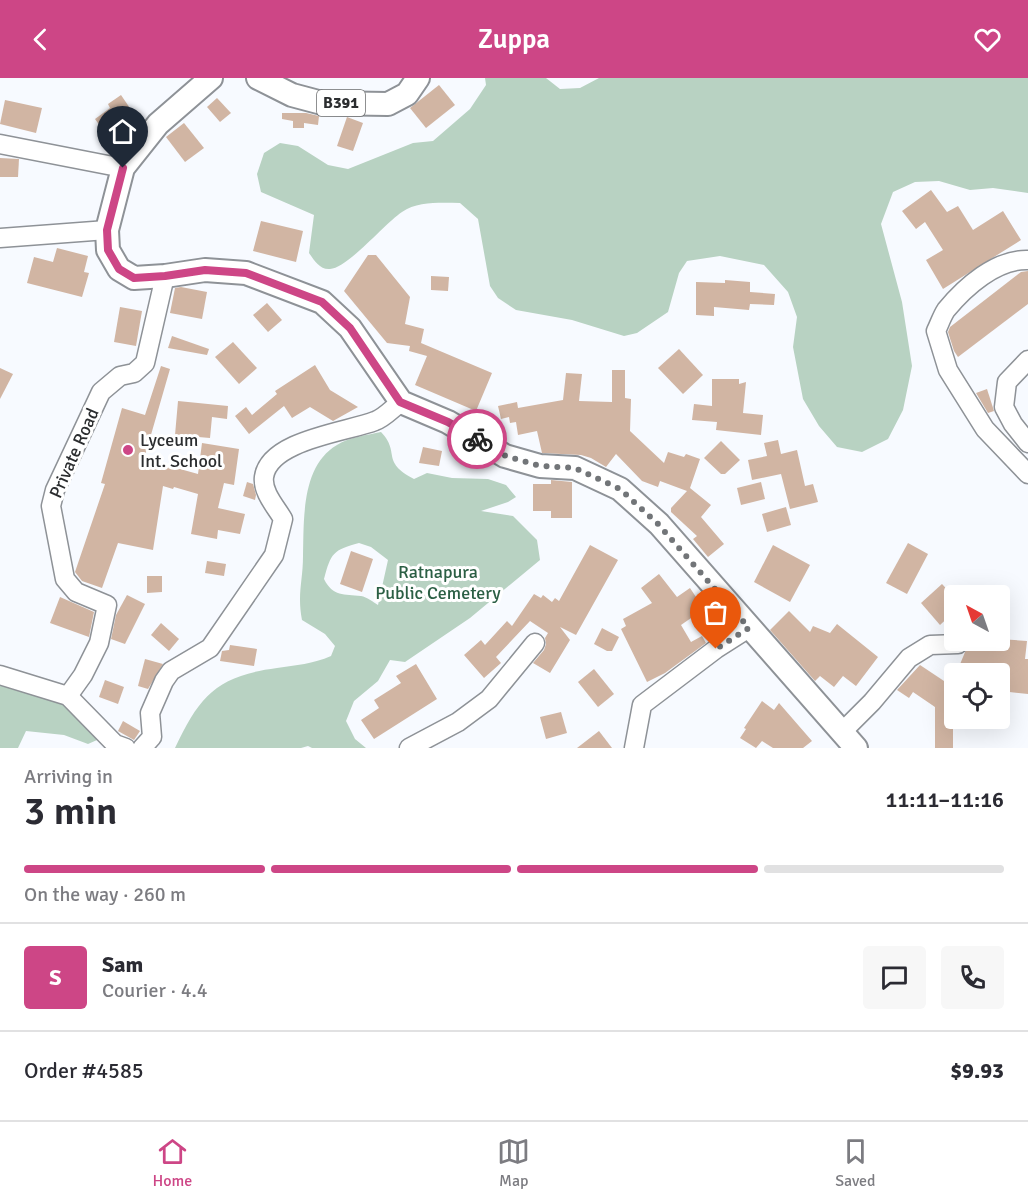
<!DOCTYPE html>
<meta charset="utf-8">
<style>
:root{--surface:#fff;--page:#f7f7f7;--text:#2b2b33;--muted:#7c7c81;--line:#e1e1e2;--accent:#cd4686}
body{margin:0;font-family:Signika,sans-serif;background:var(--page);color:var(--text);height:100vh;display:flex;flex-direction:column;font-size:22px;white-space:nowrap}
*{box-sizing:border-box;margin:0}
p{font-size:20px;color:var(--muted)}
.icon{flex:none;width:33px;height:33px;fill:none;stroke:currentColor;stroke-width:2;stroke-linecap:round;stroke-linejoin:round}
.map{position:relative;height:670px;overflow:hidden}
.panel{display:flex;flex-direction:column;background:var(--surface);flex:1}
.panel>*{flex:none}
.needle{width:39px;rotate:320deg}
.buttons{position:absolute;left:944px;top:507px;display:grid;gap:12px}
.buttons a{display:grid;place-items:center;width:66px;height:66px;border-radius:6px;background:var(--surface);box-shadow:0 6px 24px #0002;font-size:30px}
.pin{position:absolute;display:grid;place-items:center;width:51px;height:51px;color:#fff;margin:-62px -26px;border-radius:50% 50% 50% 0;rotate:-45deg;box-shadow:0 0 6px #0007}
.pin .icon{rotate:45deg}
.courier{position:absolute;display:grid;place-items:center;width:60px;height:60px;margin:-30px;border:4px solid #cd4686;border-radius:50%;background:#fff;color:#222;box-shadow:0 2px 8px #0007}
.overview em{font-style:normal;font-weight:600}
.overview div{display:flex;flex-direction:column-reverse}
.overview{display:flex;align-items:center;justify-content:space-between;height:102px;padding:0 24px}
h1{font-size:39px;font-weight:600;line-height:45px}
.bar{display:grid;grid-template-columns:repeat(4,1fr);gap:9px 6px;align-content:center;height:72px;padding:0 24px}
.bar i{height:8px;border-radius:4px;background:var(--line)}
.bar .active{background:var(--accent)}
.bar p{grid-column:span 4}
.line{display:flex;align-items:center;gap:15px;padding:0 24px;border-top:2px solid var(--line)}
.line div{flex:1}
.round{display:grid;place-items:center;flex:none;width:63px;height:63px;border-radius:6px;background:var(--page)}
header{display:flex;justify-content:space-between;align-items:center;height:78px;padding:0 24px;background:var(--accent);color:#fff;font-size:27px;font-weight:600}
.menu{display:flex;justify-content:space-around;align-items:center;height:84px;border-top:2px solid var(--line);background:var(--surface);font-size:16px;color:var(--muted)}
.menu a{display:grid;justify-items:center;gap:3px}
.menu .active{color:var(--accent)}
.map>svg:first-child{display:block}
</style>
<header><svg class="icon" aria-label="back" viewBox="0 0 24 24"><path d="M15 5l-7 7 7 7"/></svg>Zuppa<svg class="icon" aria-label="heart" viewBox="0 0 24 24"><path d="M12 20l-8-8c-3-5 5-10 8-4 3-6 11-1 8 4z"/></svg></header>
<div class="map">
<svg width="1028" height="670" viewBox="0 0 1028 670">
<rect width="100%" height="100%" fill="#f7faff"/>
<g fill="#b8d2c2" fill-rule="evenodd">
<path d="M485,0H546L560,11L580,10L599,0H1028V115L993,110L970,112L939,103L915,104L893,114L881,146L902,224L912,288L903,332L888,361L862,374L837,369L819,348L803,321L793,269L797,239L788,214L764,187L720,178L687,183L679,195L668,234L637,255L624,258L572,242L516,232L498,220L490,208L478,141L460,125C441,125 418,123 402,134C385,145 348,190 330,191C320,192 314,182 309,175L314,137L261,114L257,96L264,75L280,65L298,68L328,87L348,91L413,65L433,63L470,31L486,7Z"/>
<path d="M381,354C401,375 380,383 414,401L427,395L452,400L488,401L506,407L516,419L508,424L481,433L513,438L537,462L540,482L470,540L405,584L390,582L378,603L354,623L346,643L355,661L366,670H312L308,668L301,670H175C200,617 217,598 277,590C296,587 313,586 331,578L335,568L325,556L302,542C297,516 303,503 303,478C304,442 301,388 337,367C349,359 368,357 381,354ZM359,465L371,469L388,482L378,527C373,524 367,519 361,518C344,516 333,519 324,501C331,475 333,472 359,465Z"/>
<path d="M0,602C21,608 76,628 89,645C92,650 95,657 97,662L88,666L64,657L26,653L18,670H0Z"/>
</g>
<g fill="#d1b5a3">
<polygon points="439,7 455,27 426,50 410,30"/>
<polygon points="121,17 138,42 110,62 95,41 110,30 108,26"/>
<polygon points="217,20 231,35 220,44 207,29"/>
<polygon points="5,22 42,30 36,55 0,46"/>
<polygon points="282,35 306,35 319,38 318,47 304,45 304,50 293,50 293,43 282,41"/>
<polygon points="347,39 363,45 353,73 337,68"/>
<polygon points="184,45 204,70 185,84 166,59"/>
<polygon points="0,80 19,81 18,99 0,99"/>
<polygon points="931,112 947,134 958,128 973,152 1003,133 1021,162 943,211 926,182 943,172 925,144 916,151 902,133"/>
<polygon points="261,143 303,153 296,184 253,173"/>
<polygon points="57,170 88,178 84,194 89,195 82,219 27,205 34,179 53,184"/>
<polygon points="368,177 376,177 410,219 405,246 424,251 421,265 492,295 476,333 415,307 427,278 409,273 410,268 387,265 344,213"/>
<polygon points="1028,193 1028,226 958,279 954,273 948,254 950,249 1021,194"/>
<polygon points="431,198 449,199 448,213 431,212"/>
<polygon points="725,202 750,204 750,214 775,216 774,227 750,226 749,232 714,229 714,238 696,237 696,204 725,205"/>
<polygon points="181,209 207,214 202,241 170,235 175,210"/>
<polygon points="267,225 282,242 268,254 253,237"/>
<polygon points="120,229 142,233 136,268 114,264"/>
<polygon points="172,258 209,271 207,277 168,270"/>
<polygon points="233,264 257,290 239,306 215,279"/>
<polygon points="679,271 703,297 683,316 658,290"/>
<polygon points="315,287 330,312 358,329 333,343 310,329 292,340 284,328 249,356 235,338 246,329 252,337 277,316 275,313"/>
<polygon points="161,288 170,291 144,381 198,396 202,365 239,371 234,407 224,405 218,430 245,436 240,456 218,452 217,461 191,456 198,416 174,409 173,411 163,408 153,472 118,465 102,510 82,503 75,494 105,406 101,405 122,330 145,337"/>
<polygon points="0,290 13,296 0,321"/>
<polygon points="612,292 625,292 625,320 631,321 630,353 664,385 668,374 684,379 686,376 700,381 690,410 711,427 701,439 724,466 708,479 693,461 697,458 671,434 671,430 687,413 660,403 658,409 642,403 616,376 606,389 591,380 581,377 542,375 537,353 518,357 516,344 510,345 509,339 501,341 498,328 517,324 518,330 563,322 566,295 582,296 579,323 612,324"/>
<polygon points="712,301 739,301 739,306 746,304 743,335 763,337 761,357 716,352 717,344 692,342 694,326 712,328"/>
<polygon points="987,311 994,333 988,335 976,315"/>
<polygon points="178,323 228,328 227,341 212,339 210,360 175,357"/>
<polygon points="778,362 781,376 797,372 805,408 813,406 818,424 790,431 781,396 752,402 748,382 767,378 764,365"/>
<polygon points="721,363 740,382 725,396 721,396 704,380"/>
<polygon points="423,369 442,373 439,388 419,385"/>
<polygon points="551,402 572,404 572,440 551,440 551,433 533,433 533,406 551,406"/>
<polygon points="247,404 253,406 256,417 255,422 243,418"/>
<polygon points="761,404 765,421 741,427 737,410"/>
<polygon points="786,429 791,447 767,454 762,436"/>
<polygon points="908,465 928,476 907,516 886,505"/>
<polygon points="590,467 618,482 576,557 560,549 570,562 550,595 533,585 544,572 546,566 545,560 548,555 530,543 496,579 501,585 484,600 464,577 481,562 485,567 507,543 512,548 534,516 541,520 543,517 552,524 555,520 559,523"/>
<polygon points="773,467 810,487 790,524 754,504"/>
<polygon points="351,473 373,481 362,514 340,506"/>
<polygon points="207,483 226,486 224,498 205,495"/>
<polygon points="659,496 677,519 690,510 704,531 681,547 691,564 702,558 706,565 665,595 647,604 621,551 626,548 623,541 652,525 641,510"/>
<polygon points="147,498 162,498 162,514 147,515"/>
<polygon points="942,506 954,519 954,534 940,547 921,525"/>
<polygon points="127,517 145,526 125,566 111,561 116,537"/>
<polygon points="60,519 94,534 89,559 50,545"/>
<polygon points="789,533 810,554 813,548 830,555 837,546 878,579 856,608 843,598 834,609 820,598 815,603 770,552"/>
<polygon points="161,545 179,561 169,573 151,557"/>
<polygon points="602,550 619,559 612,573 607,573 594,566"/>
<polygon points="999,561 1027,563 1025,581 1028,581 1028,616 1001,613 1003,596 956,596 970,562 999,562"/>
<polygon points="230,567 257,571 254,588 220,583 222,573 229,572"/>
<polygon points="145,581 163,586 148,611 138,608"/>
<polygon points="416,586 437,621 374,661 361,642 379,630 374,622 401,605 396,598"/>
<polygon points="920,587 953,609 953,670 935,670 935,629 913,614 909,620 897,612"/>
<polygon points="594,591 614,616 598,629 578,604"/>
<polygon points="105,602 124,609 118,626 99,619"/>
<polygon points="762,623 774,632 779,625 812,663 803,670 773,670 762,663 756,670 740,660 746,651 744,650"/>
<polygon points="561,634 567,655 546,661 540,639"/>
<polygon points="123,643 140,653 134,662 118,653"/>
<polygon points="599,653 612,670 577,670"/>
</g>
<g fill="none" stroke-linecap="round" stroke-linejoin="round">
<g stroke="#8e9297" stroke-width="21">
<g id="minor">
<polyline points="0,66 123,90"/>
<polyline points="0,160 107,152"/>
<path d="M1028,182C996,181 965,209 946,232C942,238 939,247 936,253L948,292L985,351L1028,396"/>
<polyline points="1028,282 1007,304 1004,329 1013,346 1028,365"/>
<polyline points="0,597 68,618 115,666 126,670"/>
<polyline points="68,618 83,597 99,565 107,527 76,514 65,501 51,428 55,412 101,314 120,298 134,295 145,285 165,198"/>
<polyline points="843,653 872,624 909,580 930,567 958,566"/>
<path d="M142,670L152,659L150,635L164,603L171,593L210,570L274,477L283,441C276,429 262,414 264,399C269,362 347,354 375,343C384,340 393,330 401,324"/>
<polyline points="409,670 458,644 489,621 535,565"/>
<polyline points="634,670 642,627 716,571 749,550"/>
</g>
</g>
<g stroke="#8e9297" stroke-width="26">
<g id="major">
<polyline points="211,0 158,46 123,90 107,152 108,172 119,191 134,200 165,198 205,192 246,195 322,224 350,250 401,324 448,344 505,378 540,388 575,390 620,411 659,446 856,670"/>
<polyline points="258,0 292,17 322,25 388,26 407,16 418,0"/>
</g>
</g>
<use href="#minor" stroke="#fff" stroke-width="18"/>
<use href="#major" stroke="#fff" stroke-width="22"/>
</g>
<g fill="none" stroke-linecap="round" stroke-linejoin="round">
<polyline stroke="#727578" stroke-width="6" stroke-dasharray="0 10.8" points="477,361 506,378 540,388 575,390 620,411 658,446 749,550 716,571"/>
<polyline stroke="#cd4686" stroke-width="8" points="123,90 107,152 108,172 119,191 134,200 165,198 205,192 246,195 322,224 350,250 400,324 448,344 477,361"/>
</g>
<circle fill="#cd4686" stroke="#fff" stroke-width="2" cx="128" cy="372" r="6"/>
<g text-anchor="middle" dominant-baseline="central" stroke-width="6" stroke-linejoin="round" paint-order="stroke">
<rect fill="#fff" stroke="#6b6c6d" stroke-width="1.5" x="317" y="12" width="48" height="26" rx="4.5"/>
<g font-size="16" font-weight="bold" fill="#2b2d2f">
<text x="341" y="25">B391</text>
</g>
<g font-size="18" fill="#2b2d2f" stroke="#fff" text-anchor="start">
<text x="140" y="362">Lyceum<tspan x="140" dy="21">Int. School</tspan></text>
</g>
<g font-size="18" fill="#2b2d2f" stroke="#fff">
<text transform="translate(74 375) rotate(-66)">Private Road</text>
</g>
<g font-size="18" fill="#2b5f44" stroke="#fff">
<text x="438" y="494">Ratnapura<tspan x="438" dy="21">Public Cemetery</tspan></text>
</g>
</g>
</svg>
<div class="buttons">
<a><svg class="needle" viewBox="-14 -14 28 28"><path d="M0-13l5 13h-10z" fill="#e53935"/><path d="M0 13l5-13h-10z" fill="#7c7c81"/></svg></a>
<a><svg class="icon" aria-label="locate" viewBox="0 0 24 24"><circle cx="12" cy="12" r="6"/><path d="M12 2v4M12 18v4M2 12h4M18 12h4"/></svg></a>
</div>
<div class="pin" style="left:716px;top:571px;background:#ea580c"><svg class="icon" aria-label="bag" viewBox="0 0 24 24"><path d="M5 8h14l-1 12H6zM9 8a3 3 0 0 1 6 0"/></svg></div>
<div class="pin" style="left:123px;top:90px;background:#1f2937"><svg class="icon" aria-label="home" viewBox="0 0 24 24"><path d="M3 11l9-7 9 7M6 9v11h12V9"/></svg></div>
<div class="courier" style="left:477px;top:361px"><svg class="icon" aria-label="bike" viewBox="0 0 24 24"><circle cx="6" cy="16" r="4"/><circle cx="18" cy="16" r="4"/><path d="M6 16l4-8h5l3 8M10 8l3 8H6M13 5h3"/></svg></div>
</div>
<section class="panel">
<div class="overview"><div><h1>3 min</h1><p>Arriving in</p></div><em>11:11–11:16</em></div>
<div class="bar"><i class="active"></i><i class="active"></i><i class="active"></i><i></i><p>On the way · 260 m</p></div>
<div class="line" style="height:108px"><b class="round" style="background:var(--accent);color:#fff">S</b><div><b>Sam</b><p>Courier · 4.4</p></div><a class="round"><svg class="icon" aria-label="chat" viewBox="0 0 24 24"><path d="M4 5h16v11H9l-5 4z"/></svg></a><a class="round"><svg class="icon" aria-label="phone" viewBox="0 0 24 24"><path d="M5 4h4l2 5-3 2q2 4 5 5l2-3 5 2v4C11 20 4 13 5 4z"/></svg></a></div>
<div class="line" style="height:78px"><div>Order #4585</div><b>$9.93</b></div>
</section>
<nav class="menu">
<a class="active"><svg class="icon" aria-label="home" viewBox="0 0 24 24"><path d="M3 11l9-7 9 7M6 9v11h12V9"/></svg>Home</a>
<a><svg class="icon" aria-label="map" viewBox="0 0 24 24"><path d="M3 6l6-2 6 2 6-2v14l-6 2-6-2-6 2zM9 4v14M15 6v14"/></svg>Map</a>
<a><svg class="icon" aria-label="saved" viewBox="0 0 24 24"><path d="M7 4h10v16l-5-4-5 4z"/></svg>Saved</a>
</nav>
